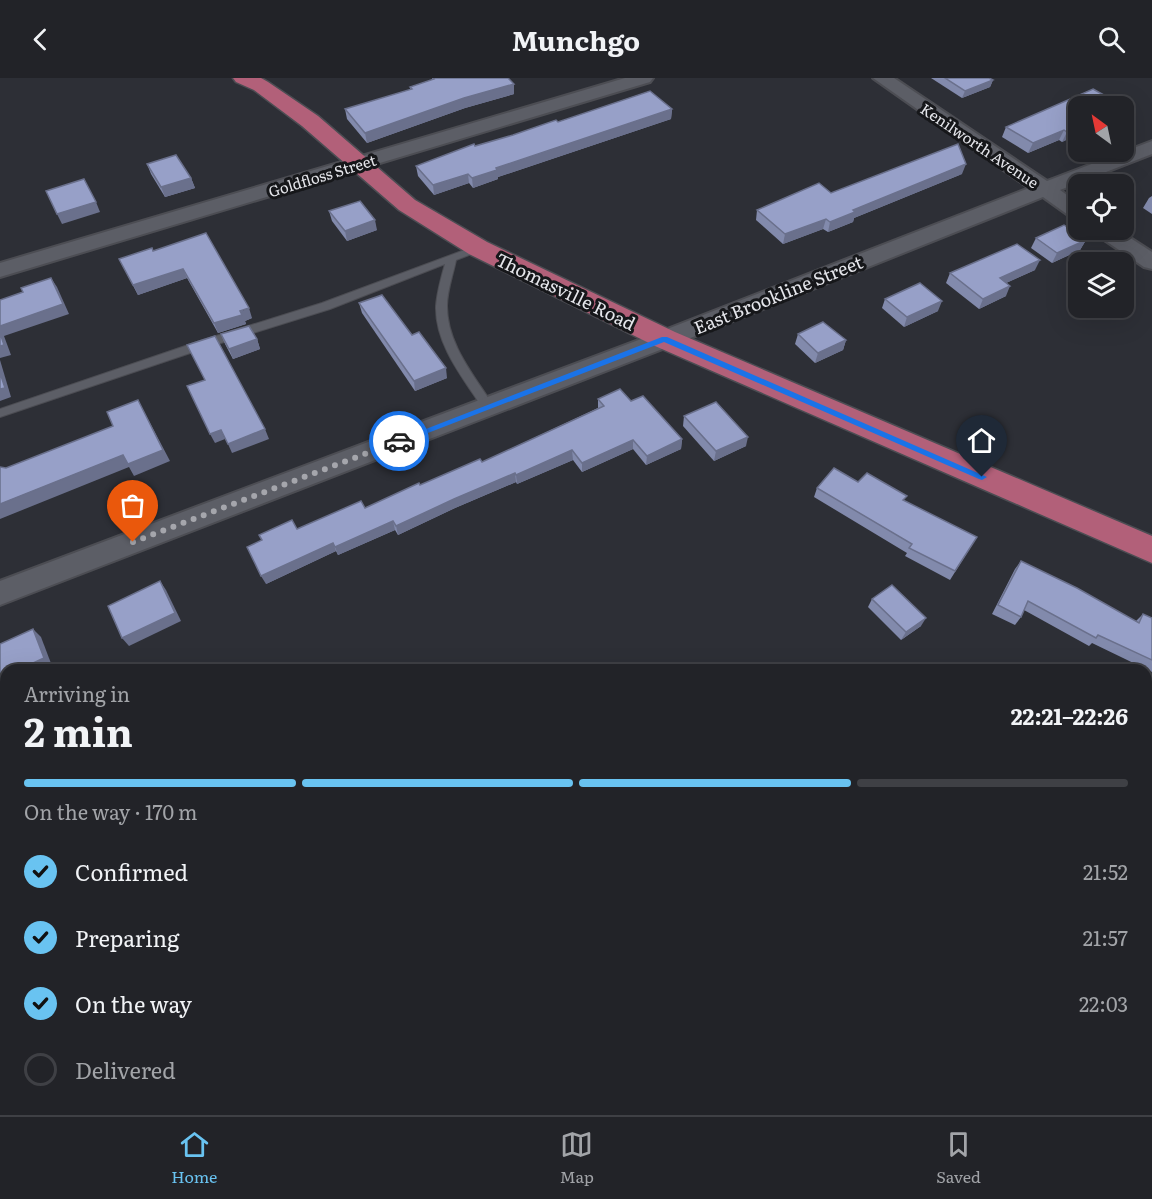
<!DOCTYPE html>
<meta charset="utf-8">
<style>
:root{--surface:#222328;--page:#2e2f34;--text:#f1f3f6;--muted:#a2a4a8;--line:#3f4045;--accent:#69c3f1}
body{margin:0;font-family:Literata,serif;background:var(--page);color:var(--text);height:100vh;display:flex;flex-direction:column;font-size:22px;white-space:nowrap}
*{box-sizing:border-box;margin:0}
p{font-size:20px;color:var(--muted)}
.icon{flex:none;width:33px;height:33px;fill:none;stroke:currentColor;stroke-width:2;stroke-linecap:round;stroke-linejoin:round}
.map{position:relative;flex:1;overflow:hidden}
.panel{position:absolute;left:0px;top:586px;width:1152px;height:452px;display:flex;flex-direction:column;background:var(--surface);border-radius:18px 18px 0 0;box-shadow:0 6px 24px #0002,0 0 0 2px var(--line)}
.panel>*{flex:none}
.needle{width:39px;rotate:327deg}
.tools{position:absolute;left:1068px;top:18px;display:grid;gap:12px}
.tools a{display:grid;place-items:center;width:66px;height:66px;border-radius:12px;background:var(--surface);box-shadow:0 6px 24px #0002,0 0 0 2px var(--line);font-size:30px}
.pin{position:absolute;display:grid;place-items:center;width:51px;height:51px;color:#fff;margin:-62px -26px;border-radius:50% 50% 50% 0;rotate:-45deg;box-shadow:0 0 6px #0007}
.pin .icon{rotate:45deg}
.courier{position:absolute;display:grid;place-items:center;width:60px;height:60px;margin:-30px;border:4px solid #1a73e8;border-radius:50%;background:#fff;color:#222;box-shadow:0 2px 8px #0007}
.overview em{font-style:normal;font-weight:700}
.overview div{display:flex;flex-direction:column-reverse}
.overview{display:flex;align-items:center;justify-content:space-between;height:102px;padding:0 24px}
h1{font-size:39px;font-weight:700;line-height:45px}
.bar{display:grid;grid-template-columns:repeat(4,1fr);gap:9px 6px;align-content:center;height:72px;padding:0 24px}
.bar i{height:8px;border-radius:4px;background:var(--line)}
.bar .on{background:var(--accent)}
.bar p{grid-column:span 4}
ol{padding:0 24px;list-style:none}
li{display:flex;align-items:center;gap:18px;height:66px}
li p{margin-inline-start:auto}
li .icon{padding:6px;border-radius:50%;background:var(--accent);color:#111;stroke-width:4}
li:last-child{color:var(--muted)}
li i{width:33px;height:33px;border:3px solid var(--line);border-radius:50%}
header{display:flex;justify-content:space-between;align-items:center;height:78px;padding:0 24px;background:var(--surface);font-size:27px;font-weight:700}
.tab-bar{display:flex;justify-content:space-around;align-items:center;height:84px;border-top:2px solid var(--line);background:var(--surface);font-size:16px;color:var(--muted)}
.tab-bar a{display:grid;justify-items:center;gap:3px}
.tab-bar .on{color:var(--accent)}
.map>svg:first-child{display:block}
</style>
<header><svg class="icon" aria-label="back" viewBox="0 0 24 24"><path d="M15 5l-7 7 7 7"/></svg>Munchgo<svg class="icon" aria-label="search" viewBox="0 0 24 24"><circle cx="10" cy="10" r="6"/><path d="M15 15l6 6"/></svg></header>
<div class="map">
<svg width="1152" height="1037" viewBox="0 0 1152 1037">
<rect width="100%" height="100%" fill="#2d2f36"/>
<g fill="none" stroke-linecap="round" stroke-linejoin="round">
<g stroke="#4c4d53" stroke-width="2">
<path id="lane" d="M478,167L482,168V172L456,182C453,197 447,213 447,228C447,267 475,298 494,329L492,332H484C464,301 435,267 436,228C437,214 441,200 445,186L330,231L208,269L0,339V331L200,263L322,225Z"/>
</g>
<g stroke="#4c4d53" stroke-width="4">
<g id="street">
<polygon points="625,0 653,0 650,4 0,199 0,185"/>
<polygon points="873,0 894,0 1047,103 1152,63 1152,76 1060,112 1078,125 1078,140 1071,139 1043,119 673,267 0,527 0,503 657,255 1029,110"/>
<polygon points="1094,152 1118,152 1152,174 1152,191 1144,189 1097,157"/>
<polygon points="1152,687 1152,718 1146,720 1146,689"/>
<polygon points="0,997 6,999 6,1032 22,1032 22,1037 0,1037"/>
<polygon points="430,1032 476,1032 474,1037 428,1037"/>
</g>
</g>
<g stroke="#4c4d53" stroke-width="3">
<polygon id="primary" points="233,0 261,0 268,4 318,38 415,122 487,164 675,254 1152,458 1152,485 655,268 469,176 399,132 302,48 254,12 236,4"/>
</g>
<use href="#lane" fill="#5c5e66" fill-rule="evenodd"/>
<use href="#street" fill="#5c5e66" fill-rule="evenodd"/>
<use href="#primary" fill="#b26079" fill-rule="evenodd"/>
</g>
<g fill="#828aac">
<polygon points="432,0 508,0 514,6 514,16 465,30 367,65 347,41 345,31 410,12 410,9 432,2"/>
<polygon points="931,0 989,0 993,2 990,9 962,20"/>
<polygon points="1093,11 1122,27 1122,28 1078,28 1078,56 1062,64 1059,62 1028,75 1002,59 1006,49"/>
<polygon points="672,31 671,41 498,99 498,101 473,110 469,105 434,117 418,98 416,88 475,68 558,44"/>
<polygon points="147,86 191,100 195,110 165,119 151,96"/>
<polygon points="962,96 854,140 853,144 828,154 823,151 783,166 756,142 757,132 831,115"/>
<polygon points="1152,118 1152,136 1143,130 1149,120"/>
<polygon points="329,133 377,152 347,163 332,143"/>
<polygon points="1036,160 1086,162 1080,172 1052,185 1031,170"/>
<polygon points="153,173 252,240 245,243 246,246 218,255 187,200 138,217 119,181"/>
<polygon points="1035,192 1006,205 1006,218 979,231 946,205 950,195"/>
<polygon points="885,221 938,233 904,249 882,230"/>
<polygon points="359,225 412,257 447,300 415,313 362,235"/>
<polygon points="221,256 257,261 260,271 233,281 225,266"/>
<polygon points="798,256 846,262 843,272 815,285 795,266"/>
<polygon points="598,321 631,323 682,361 681,371 646,387 633,371 582,394 573,382 517,406 516,404 455,430 398,457 395,452 338,477 336,473 266,506 297,451 365,430 420,407 482,384 598,330"/>
<polygon points="684,338 746,368 714,383 683,348"/>
<polygon points="858,404 905,423 977,459 950,502 905,478 907,475 814,419 817,410"/>
<polygon points="1021,483 1136,543 1143,536 1152,540 1152,594 1092,565 1089,568 1024,532 1021,539 1015,547 992,536 1015,491"/>
<polygon points="872,521 921,548 901,562 868,529"/>
<polygon points="867,1032 931,1032 921,1037 869,1037"/>
</g>
<g fill="#6a708c">
<polygon points="993,2 990,9 962,20 965,13"/>
<polygon points="514,6 514,16 465,30 367,65 365,55 464,20"/>
<polygon points="672,31 671,41 498,99 498,101 473,110 472,100 496,90"/>
<polygon points="1078,48 1078,56 1062,64 1067,54"/>
<polygon points="1064,52 1059,62 1028,75 1033,65"/>
<polygon points="966,86 962,96 854,140 853,144 828,154 830,144 853,132"/>
<polygon points="468,96 469,105 434,117 433,107"/>
<polygon points="191,100 195,110 165,119 161,109"/>
<polygon points="96,124 100,134 62,146 57,136"/>
<polygon points="826,141 823,151 783,166 785,156"/>
<polygon points="375,142 377,152 347,163 345,153"/>
<polygon points="1086,162 1080,172 1052,185 1057,175"/>
<polygon points="1040,182 1035,192 995,210 1000,200"/>
<polygon points="183,191 187,200 138,217 133,207"/>
<polygon points="51,200 57,209 69,236 4,258 11,277 0,280 0,248"/>
<polygon points="1010,208 1006,218 979,231 983,221"/>
<polygon points="942,223 938,233 904,249 907,239"/>
<polygon points="249,230 252,240 245,243 246,246 218,255 214,245"/>
<polygon points="257,261 260,271 233,281 229,271"/>
<polygon points="846,262 843,272 815,285 818,275"/>
<polygon points="0,282 11,319 0,323"/>
<polygon points="446,290 447,300 415,313 414,303"/>
<polygon points="138,322 170,383 134,398 129,389 0,441 0,426 123,377"/>
<polygon points="265,351 269,361 232,375 228,366"/>
<polygon points="221,352 225,361 215,365 210,356"/>
<polygon points="748,359 746,368 714,383 716,373"/>
<polygon points="682,361 681,371 646,387 647,378"/>
<polygon points="633,362 633,371 582,394 582,385"/>
<polygon points="572,372 573,382 517,406 516,397"/>
<polygon points="515,395 516,404 455,430 398,457 396,448 454,421"/>
<polygon points="393,443 395,452 338,477 335,469"/>
<polygon points="333,465 336,473 266,506 261,498"/>
<polygon points="160,503 166,512 181,543 129,568 122,560"/>
<polygon points="926,540 921,548 901,562 906,554"/>
<polygon points="33,551 41,559 52,588 43,592 18,592"/>
<polygon points="6,598 6,609 0,612 0,601"/>
<polygon points="206,1032 213,1032 214,1037 205,1037"/>
</g>
<g fill="#97a0c8" stroke="#6a708c" stroke-width="1.5">
<polygon points="433,0 508,0 514,6 464,20 365,55 345,31 412,11 410,9 434,1"/>
<polygon points="945,0 989,0 993,2 965,13"/>
<polygon points="1093,11 1122,27 1119,28 1078,28 1078,48 1067,54 1064,52 1033,65 1006,49"/>
<polygon points="650,13 672,31 496,90 497,92 472,100 468,96 433,107 416,88 474,66 475,68 513,57 556,42 558,44"/>
<polygon points="958,66 966,86 853,132 855,134 830,144 826,141 785,156 757,132 819,105 831,115"/>
<polygon points="176,77 191,100 161,109 147,86"/>
<polygon points="84,101 96,124 57,136 46,113"/>
<polygon points="360,123 375,142 345,153 329,133"/>
<polygon points="1064,147 1086,162 1057,175 1036,160"/>
<polygon points="206,155 249,230 240,233 242,237 214,245 183,191 133,207 119,181 152,170 153,173"/>
<polygon points="1017,166 1040,182 1000,200 1010,208 983,221 950,195"/>
<polygon points="51,200 63,226 0,248 0,222 23,214 21,210"/>
<polygon points="920,205 942,223 907,239 885,221"/>
<polygon points="382,217 412,257 419,254 446,290 414,303 359,225"/>
<polygon points="823,244 846,262 818,275 798,256"/>
<polygon points="249,248 257,261 229,271 221,256"/>
<polygon points="0,255 4,267 0,268"/>
<polygon points="215,258 265,351 228,366 221,352 210,356 187,308 205,302 187,267"/>
<polygon points="0,295 5,310 0,311"/>
<polygon points="620,311 631,323 643,318 682,361 647,378 633,362 582,385 572,372 516,397 515,395 454,421 396,448 393,443 335,469 333,465 261,498 247,469 262,462 259,457 292,442 297,451 361,423 365,430 419,405 420,407 480,381 482,384 604,328 598,321"/>
<polygon points="138,322 163,372 128,386 123,377 0,426 0,389 6,390 113,348 107,334"/>
<polygon points="716,324 748,359 716,373 684,338"/>
<polygon points="834,390 858,404 867,395 907,418 903,422 977,459 955,493 909,470 912,466 817,410"/>
<polygon points="1021,483 1077,510 1139,545 1143,536 1152,540 1152,582 1098,557 1096,560 1028,523 1021,539 998,527"/>
<polygon points="160,503 175,535 122,560 108,528"/>
<polygon points="892,507 926,540 906,554 872,521"/>
<polygon points="33,551 44,580 18,592 6,592 6,598 0,601 0,566"/>
<polygon points="1152,834 1152,917 1146,921 1146,838"/>
<polygon points="131,1032 206,1032 207,1035 205,1037 133,1037"/>
<polygon points="766,1032 810,1032 812,1037 756,1037"/>
<polygon points="874,1032 931,1032 921,1037 877,1037"/>
</g>
<polygon fill="#1a73e8" points="662,259 667,259 987,399 982,402 979,401 664,264 402,365 396,365 395,363"/>
<g fill="none" stroke-linecap="round" stroke-linejoin="round">
<polyline stroke="#a5a6ac" stroke-width="6" stroke-dasharray="0 10.8" points="133,464 399,363"/>
</g>
<g text-anchor="middle" dominant-baseline="central" stroke-width="6" stroke-linejoin="round" paint-order="stroke">
<g font-size="15" fill="#e5e6eb" stroke="#16171a">
<text transform="translate(980 67) rotate(34)">Kenilworth Avenue</text>
<text transform="translate(322 97) rotate(-17)">Goldfloss Street</text>
</g>
<g font-size="18" fill="#e5e6eb" stroke="#16171a">
<text transform="translate(566 213) rotate(26)">Thomasville Road</text>
<text transform="translate(778 216) rotate(-22)">East Brookline Street</text>
</g>
</g>
</svg>
<div class="tools">
<a><svg class="needle" viewBox="-14 -14 28 28"><path d="M0-13l5 13h-10z" fill="#e53935"/><path d="M0 13l5-13h-10z" fill="#a2a4a8"/></svg></a>
<a><svg class="icon" aria-label="locate" viewBox="0 0 24 24"><circle cx="12" cy="12" r="6"/><path d="M12 2v4M12 18v4M2 12h4M18 12h4"/></svg></a>
<a><svg class="icon" aria-label="layers" viewBox="0 0 24 24"><path d="M12 4l9 5-9 5-9-5zM3 14l9 5 9-5"/></svg></a>
</div>
<div class="pin" style="left:133px;top:464px;background:#ea580c"><svg class="icon" aria-label="bag" viewBox="0 0 24 24"><path d="M5 8h14l-1 12H6zM9 8a3 3 0 0 1 6 0"/></svg></div>
<div class="pin" style="left:982px;top:399px;background:#1f2937"><svg class="icon" aria-label="home" viewBox="0 0 24 24"><path d="M3 11l9-7 9 7M6 9v11h12V9"/></svg></div>
<div class="courier" style="left:399px;top:363px"><svg class="icon" aria-label="car" viewBox="0 0 24 24"><path d="M5 17H2v-5l4-1 3-4h7l3 4 3 1v5h-3M9 17h6M6 11h13"/><circle cx="7" cy="17" r="2"/><circle cx="17" cy="17" r="2"/></svg></div>
<section class="panel">
<div class="overview"><div><h1>2 min</h1><p>Arriving in</p></div><em>22:21–22:26</em></div>
<div class="bar"><i class="on"></i><i class="on"></i><i class="on"></i><i></i><p>On the way · 170 m</p></div>
<ol>
<li><svg class="icon" aria-label="check" viewBox="0 0 24 24"><path d="M5 12l5 5 9-10"/></svg>Confirmed<p>21:52</p></li>
<li><svg class="icon" aria-label="check" viewBox="0 0 24 24"><path d="M5 12l5 5 9-10"/></svg>Preparing<p>21:57</p></li>
<li><svg class="icon" aria-label="check" viewBox="0 0 24 24"><path d="M5 12l5 5 9-10"/></svg>On the way<p>22:03</p></li>
<li><i></i>Delivered</li>
</ol>
</section>
</div>
<nav class="tab-bar">
<a class="on"><svg class="icon" aria-label="home" viewBox="0 0 24 24"><path d="M3 11l9-7 9 7M6 9v11h12V9"/></svg>Home</a>
<a><svg class="icon" aria-label="map" viewBox="0 0 24 24"><path d="M3 6l6-2 6 2 6-2v14l-6 2-6-2-6 2zM9 4v14M15 6v14"/></svg>Map</a>
<a><svg class="icon" aria-label="saved" viewBox="0 0 24 24"><path d="M7 4h10v16l-5-4-5 4z"/></svg>Saved</a>
</nav>
